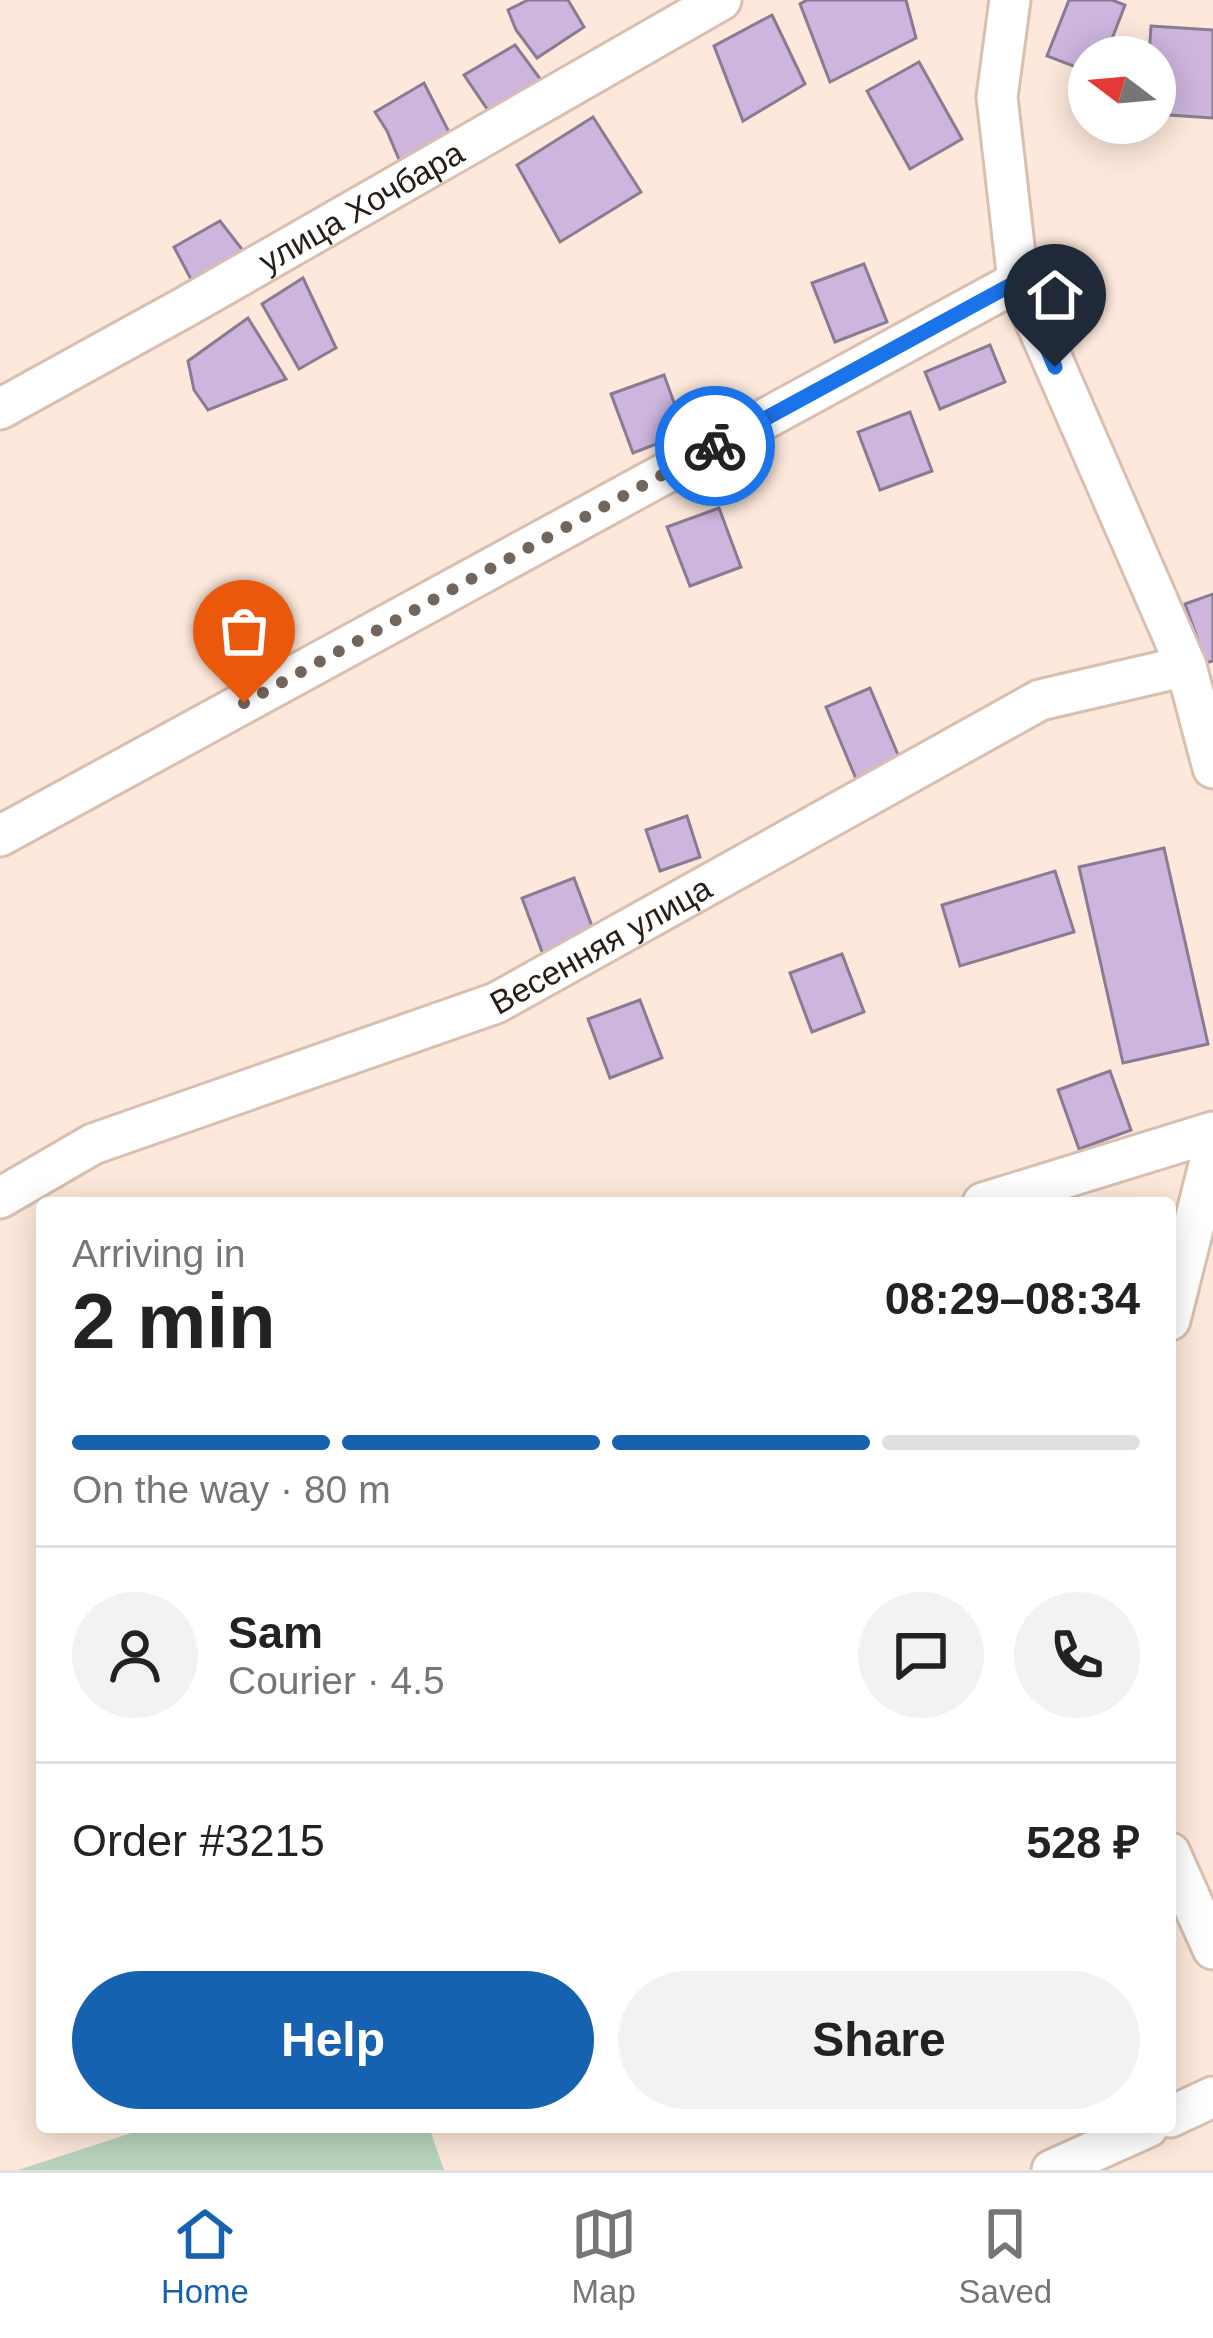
<!DOCTYPE html>
<meta charset="utf-8">
<style>
:root{--surface:#fff;--page:#f2f2f2;--text:#222;--muted:#767676;--line:#e0e0e0;--accent:#1662b1}
body{margin:0;font-family:Arial,sans-serif;background:var(--page);color:var(--text);height:100vh;display:flex;flex-direction:column;font-size:45px;white-space:nowrap}
*{box-sizing:border-box;margin:0}
p{font-size:39px;color:var(--muted)}
.icon{flex:none;width:66px;height:66px;fill:none;stroke:currentColor;stroke-width:2;stroke-linecap:round;stroke-linejoin:round}
.map{position:relative;flex:1;overflow:hidden}
.sheet{position:absolute;left:36px;top:1197px;width:1140px;height:936px;display:flex;flex-direction:column;background:var(--surface);border-radius:12px;box-shadow:0 6px 30px #0003}
.sheet>*{flex:none}
.needle{width:78px;rotate:286deg}
.controls{position:absolute;left:1068px;top:36px;display:grid;gap:24px}
.controls a{display:grid;place-items:center;width:108px;height:108px;border-radius:50%;background:var(--surface);box-shadow:0 6px 30px #0003;font-size:60px}
.pin{position:absolute;display:grid;place-items:center;width:102px;height:102px;color:#fff;margin:-123px -51px;border-radius:50% 50% 50% 0;rotate:-45deg;box-shadow:0 0 12px #0007}
.pin .icon{rotate:45deg}
.courier{position:absolute;display:grid;place-items:center;width:120px;height:120px;margin:-60px;border:9px solid #1a73e8;border-radius:50%;background:#fff;color:#222;box-shadow:0 3px 15px #0007}
.overview em{font-style:normal;font-weight:600}
.overview div{display:flex;flex-direction:column-reverse}
.overview{display:flex;align-items:center;justify-content:space-between;height:204px;padding:0 36px}
h1{font-size:78px;font-weight:600;line-height:90px}
.bar{display:grid;grid-template-columns:repeat(4,1fr);gap:18px 12px;align-content:center;height:144px;padding:0 36px}
.bar i{height:15px;border-radius:9px;background:var(--line)}
.bar .current{background:var(--accent)}
.bar p{grid-column:span 4}
.line{display:flex;align-items:center;gap:30px;padding:0 36px;border-top:3px solid var(--line)}
.line div{flex:1}
.round{display:grid;place-items:center;flex:none;width:126px;height:126px;border-radius:63px;background:var(--page)}
.primary-button{display:flex;gap:24px;margin-top:auto;padding:24px 36px}
.primary-button a{flex:1;height:138px;border-radius:72px;background:var(--accent);color:#fff;font-size:48px;font-weight:600;line-height:138px;text-align:center}
.primary-button a+a{background:var(--page);color:var(--text)}
.tab-bar{display:flex;justify-content:space-around;align-items:center;height:168px;border-top:3px solid var(--line);background:var(--surface);font-size:33px;color:var(--muted)}
.tab-bar a{display:grid;justify-items:center;gap:6px}
.tab-bar .current{color:var(--accent)}
.map>svg:first-child{display:block}
</style>
<div class="map">
<svg width="1213" height="2170" viewBox="0 0 1213 2170">
<rect width="100%" height="100%" fill="#fde8db"/>
<polygon fill="#b8d3bd" points="150,2127 429,2127 444,2170 18,2170"/>
<g fill="#cdb5dd" stroke="#897c92" stroke-width="3">
<polygon points="528,0 568,0 584,27 537,58 516,30 508,10"/>
<polygon points="807,0 906,0 916,38 830,82 800,4"/>
<polygon points="1069,0 1112,0 1125,5 1105,57 1089,57 1089,72 1047,56"/>
<polygon points="772,15 805,84 743,121 714,46"/>
<polygon points="1151,26 1213,30 1213,118 1155,114 1155,57 1149,57"/>
<polygon points="515,45 550,92 496,122 464,75"/>
<polygon points="919,62 962,139 910,169 867,91"/>
<polygon points="424,83 451,136 403,169 387,131 375,112"/>
<polygon points="593,117 641,192 560,242 517,165"/>
<polygon points="220,221 248,257 194,285 174,247"/>
<polygon points="864,264 887,322 835,342 812,283"/>
<polygon points="303,278 336,348 299,369 262,304"/>
<polygon points="248,318 286,379 208,410 194,390 188,361"/>
<polygon points="990,345 1005,382 940,409 925,372"/>
<polygon points="664,375 685,433 633,453 611,394"/>
<polygon points="910,412 932,471 880,490 858,432"/>
<polygon points="719,508 741,567 690,586 667,527"/>
<polygon points="1213,594 1213,661 1206,663 1185,604"/>
<polygon points="870,688 901,762 857,781 826,707"/>
<polygon points="687,816 700,857 660,871 646,830"/>
<polygon points="1164,848 1208,1044 1123,1063 1079,867"/>
<polygon points="1055,871 1074,932 960,966 942,905"/>
<polygon points="574,878 596,937 544,957 522,898"/>
<polygon points="842,954 864,1012 812,1032 790,973"/>
<polygon points="640,1000 662,1058 610,1078 588,1019"/>
<polygon points="1110,1071 1131,1130 1079,1149 1058,1090"/>
</g>
<g fill="none" stroke-linecap="round" stroke-linejoin="round">
<g stroke="#d8bfaf" stroke-width="45">
<g id="minor">
<polyline points="1010,0 997,97 1018,281 1186,666 1213,768"/>
<path id="s1" d="M0,409L187,306L721,0"/>
<polyline points="0,836 1018,281"/>
<path id="s2" d="M0,1198L93,1144L496,1003L1040,700L1186,666"/>
<polyline points="983,1203 1213,1132"/>
<polyline points="1170,1320 1213,1149"/>
<polyline points="1170,1853 1213,1949"/>
<polyline points="1170,2117 1213,2097"/>
<polyline points="1052,2170 1148,2127"/>
</g>
</g>
<use href="#minor" stroke="#fff" stroke-width="39"/>
</g>
<g fill="none" stroke-linecap="round" stroke-linejoin="round">
<polyline stroke="#72655c" stroke-width="12" stroke-dasharray="0 21.6" points="244,703 715,446"/>
<polyline stroke="#1a73e8" stroke-width="15" points="715,446 1018,281 1055,367"/>
</g>
<g text-anchor="middle" dominant-baseline="central" stroke-width="9" stroke-linejoin="round" paint-order="stroke">
<g font-size="33" fill="#271e18" stroke="#fff">
<text stroke="none"><textPath href="#s1" startOffset="414">улица Хочбара</textPath></text>
<text stroke="none"><textPath href="#s2" startOffset="654">Весенняя улица</textPath></text>
</g>
</g>
</svg>
<div class="controls">
<a><svg class="needle" viewBox="-14 -14 28 28"><path d="M0-13l5 13h-10z" fill="#e53935"/><path d="M0 13l5-13h-10z" fill="#767676"/></svg></a>
</div>
<div class="pin" style="left:244px;top:703px;background:#ea580c"><svg class="icon" aria-label="bag" viewBox="0 0 24 24"><path d="M5 8h14l-1 12H6zM9 8a3 3 0 0 1 6 0"/></svg></div>
<div class="pin" style="left:1055px;top:367px;background:#1f2937"><svg class="icon" aria-label="home" viewBox="0 0 24 24"><path d="M3 11l9-7 9 7M6 9v11h12V9"/></svg></div>
<div class="courier" style="left:715px;top:446px"><svg class="icon" aria-label="bike" viewBox="0 0 24 24"><circle cx="6" cy="16" r="4"/><circle cx="18" cy="16" r="4"/><path d="M6 16l4-8h5l3 8M10 8l3 8H6M13 5h3"/></svg></div>
<section class="sheet">
<div class="overview"><div><h1>2 min</h1><p>Arriving in</p></div><em>08:29–08:34</em></div>
<div class="bar"><i class="current"></i><i class="current"></i><i class="current"></i><i></i><p>On the way · 80 m</p></div>
<div class="line" style="height:216px"><a class="round"><svg class="icon" aria-label="person" viewBox="0 0 24 24"><circle cx="12" cy="8" r="4"/><path d="M4 21q1-7 8-7t8 7"/></svg></a><div><b>Sam</b><p>Courier · 4.5</p></div><a class="round"><svg class="icon" aria-label="chat" viewBox="0 0 24 24"><path d="M4 5h16v11H9l-5 4z"/></svg></a><a class="round"><svg class="icon" aria-label="phone" viewBox="0 0 24 24"><path d="M5 4h4l2 5-3 2q2 4 5 5l2-3 5 2v4C11 20 4 13 5 4z"/></svg></a></div>
<div class="line" style="height:156px"><div>Order #3215</div><b>528 ₽</b></div>
<div class="primary-button"><a>Help</a><a>Share</a></div>
</section>
</div>
<nav class="tab-bar">
<a class="current"><svg class="icon" aria-label="home" viewBox="0 0 24 24"><path d="M3 11l9-7 9 7M6 9v11h12V9"/></svg>Home</a>
<a><svg class="icon" aria-label="map" viewBox="0 0 24 24"><path d="M3 6l6-2 6 2 6-2v14l-6 2-6-2-6 2zM9 4v14M15 6v14"/></svg>Map</a>
<a><svg class="icon" aria-label="saved" viewBox="0 0 24 24"><path d="M7 4h10v16l-5-4-5 4z"/></svg>Saved</a>
</nav>
